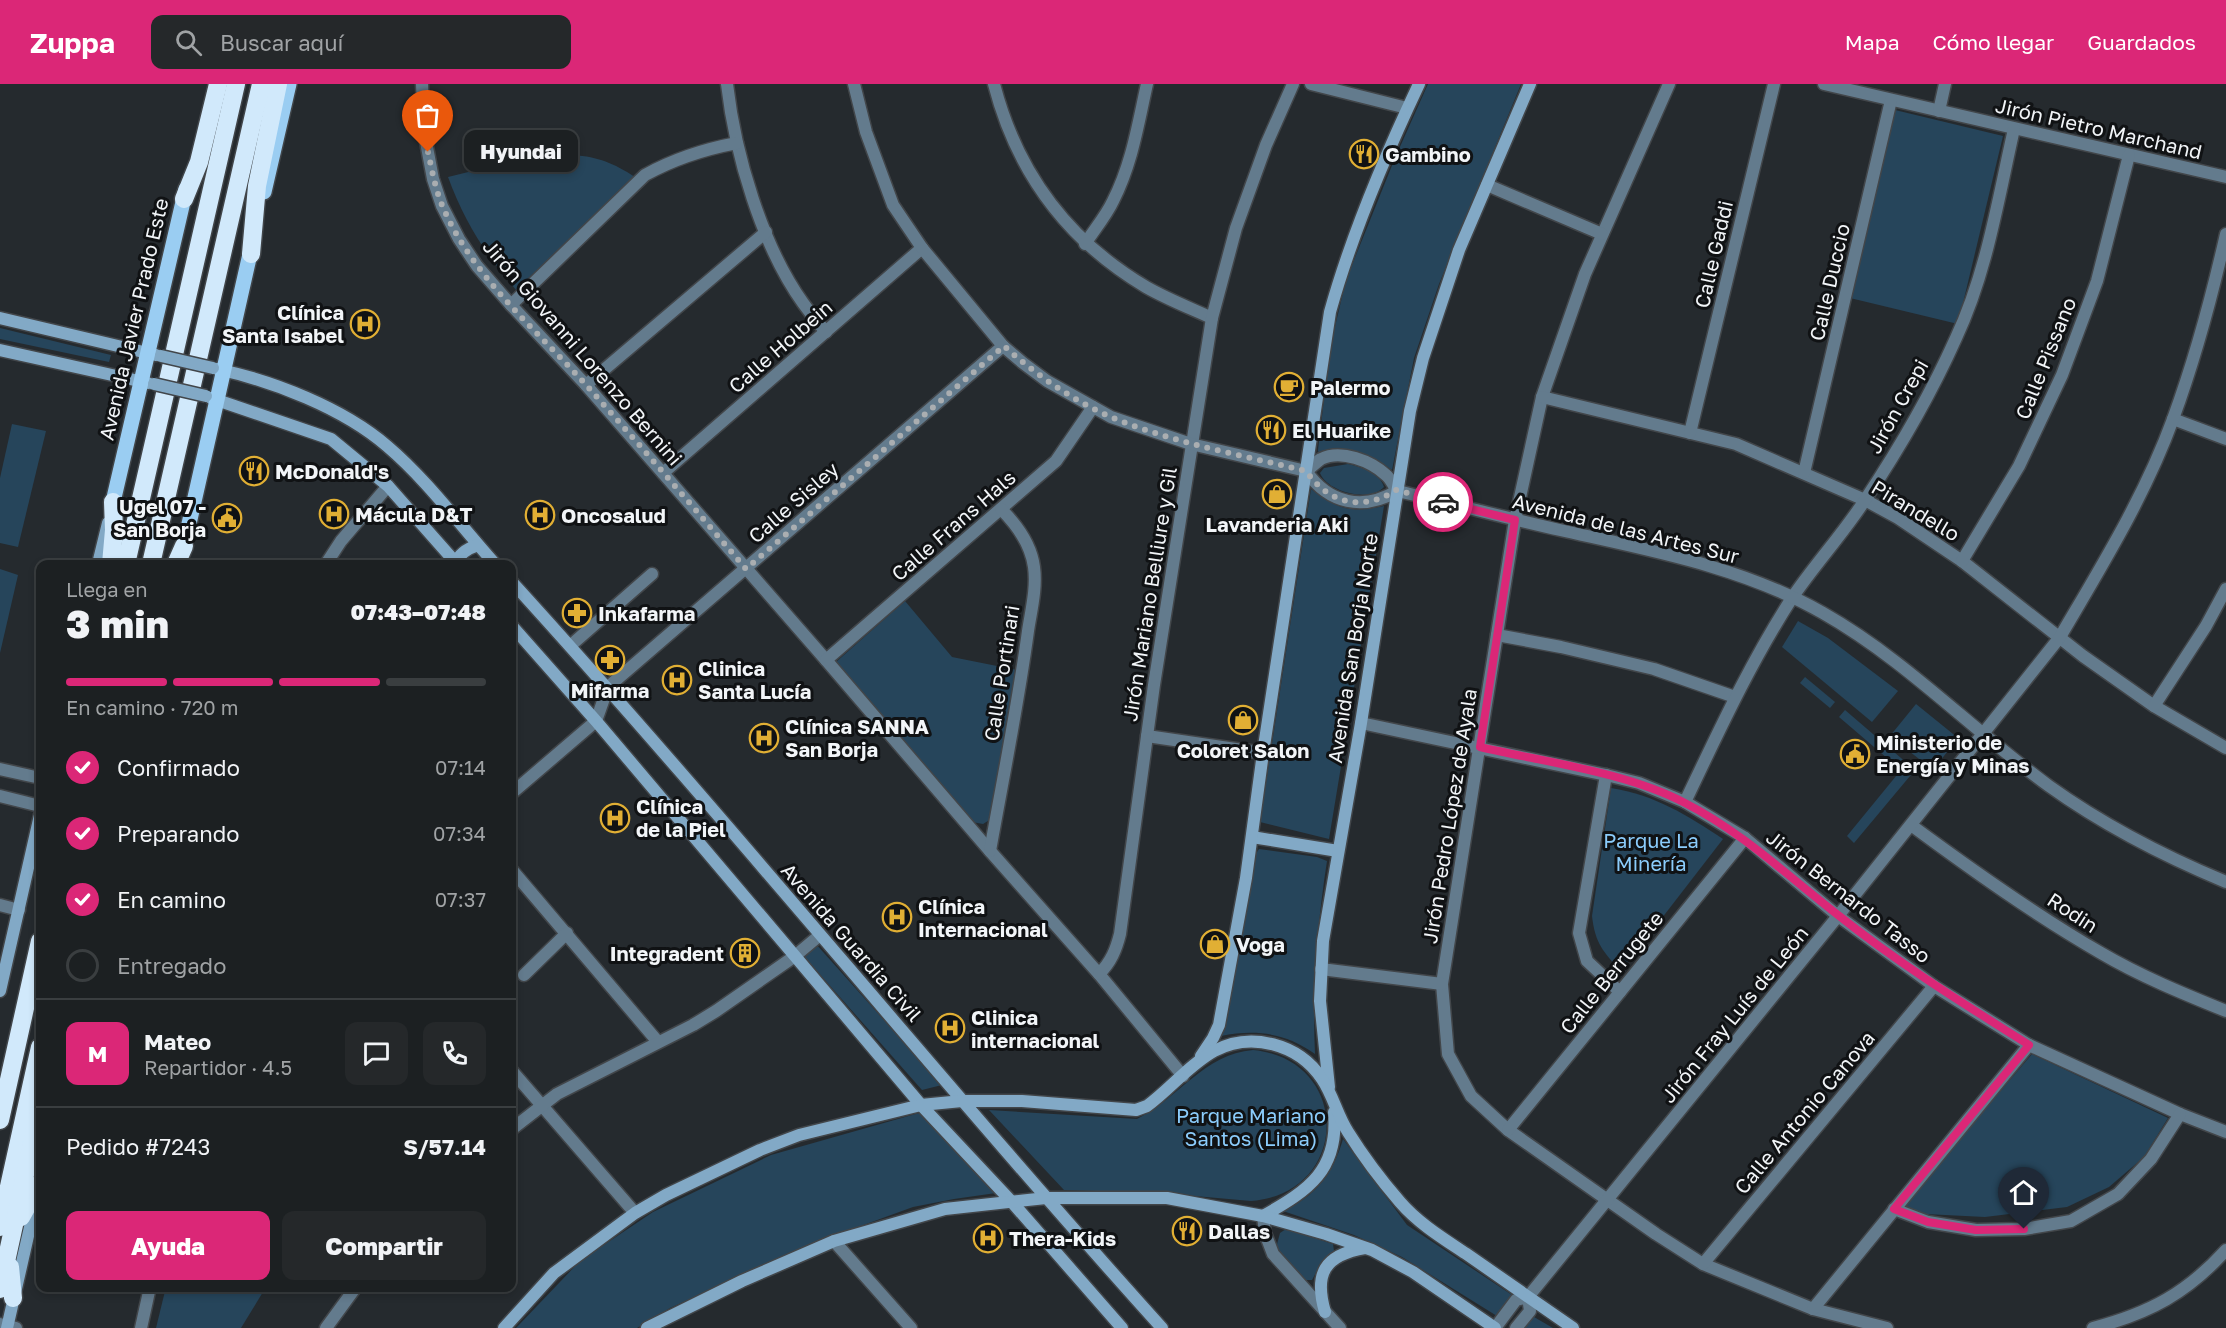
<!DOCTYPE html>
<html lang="es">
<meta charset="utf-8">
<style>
:root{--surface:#1c2022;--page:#25282a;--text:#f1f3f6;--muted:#a0a3a5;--line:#3a3e40;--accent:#db2777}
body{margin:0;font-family:"Golos Text",sans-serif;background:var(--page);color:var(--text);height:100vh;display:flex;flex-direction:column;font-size:22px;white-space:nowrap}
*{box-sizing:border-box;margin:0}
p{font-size:20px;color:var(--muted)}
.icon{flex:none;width:33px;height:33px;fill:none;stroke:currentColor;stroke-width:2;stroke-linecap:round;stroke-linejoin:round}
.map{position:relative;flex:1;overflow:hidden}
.details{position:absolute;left:36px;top:476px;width:480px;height:732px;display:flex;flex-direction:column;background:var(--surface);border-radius:12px;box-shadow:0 3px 9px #0003,0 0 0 2px var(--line)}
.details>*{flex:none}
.pin{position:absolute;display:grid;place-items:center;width:51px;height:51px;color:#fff;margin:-62px -26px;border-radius:50% 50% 50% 0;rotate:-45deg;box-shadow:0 0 6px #0007}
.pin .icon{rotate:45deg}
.courier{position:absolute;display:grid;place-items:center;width:60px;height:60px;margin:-30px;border:4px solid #db2777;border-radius:50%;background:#fff;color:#222;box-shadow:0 2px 8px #0007}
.bubble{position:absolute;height:42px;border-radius:12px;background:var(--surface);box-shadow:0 3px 9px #0003,0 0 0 2px var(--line);font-size:20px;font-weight:800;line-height:42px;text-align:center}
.summary em{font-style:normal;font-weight:800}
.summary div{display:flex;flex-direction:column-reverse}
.summary{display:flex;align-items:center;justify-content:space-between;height:102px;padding:0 30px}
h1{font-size:39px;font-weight:800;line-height:45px}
.bar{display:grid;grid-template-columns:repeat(4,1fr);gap:9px 6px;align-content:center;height:72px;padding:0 30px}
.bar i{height:8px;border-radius:4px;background:var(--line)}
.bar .selected{background:var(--accent)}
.bar p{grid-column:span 4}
.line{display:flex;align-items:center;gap:15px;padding:0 30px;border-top:2px solid var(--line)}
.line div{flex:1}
.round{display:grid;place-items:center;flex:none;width:63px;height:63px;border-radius:12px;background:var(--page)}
ol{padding:0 30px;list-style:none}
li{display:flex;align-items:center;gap:18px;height:66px}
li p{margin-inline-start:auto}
li .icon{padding:6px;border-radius:50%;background:var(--accent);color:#fff;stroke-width:4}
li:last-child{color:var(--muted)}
li i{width:33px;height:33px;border:3px solid var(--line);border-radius:50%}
.action{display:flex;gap:12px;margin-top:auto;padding:12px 30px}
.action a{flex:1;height:69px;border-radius:12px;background:var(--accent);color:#fff;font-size:24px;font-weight:800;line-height:69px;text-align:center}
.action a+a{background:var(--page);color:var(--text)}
header{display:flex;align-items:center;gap:36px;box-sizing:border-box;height:84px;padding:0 30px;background:var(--accent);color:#fff}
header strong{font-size:28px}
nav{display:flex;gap:33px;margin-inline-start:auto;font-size:21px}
.search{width:420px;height:54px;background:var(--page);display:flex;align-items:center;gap:15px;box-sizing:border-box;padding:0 21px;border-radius:12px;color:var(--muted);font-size:22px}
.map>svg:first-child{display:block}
</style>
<header>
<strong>Zuppa</strong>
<div class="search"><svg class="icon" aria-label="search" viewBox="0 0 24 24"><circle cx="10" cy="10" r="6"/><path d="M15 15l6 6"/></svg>Buscar aquí</div>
<nav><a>Mapa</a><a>Cómo llegar</a><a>Guardados</a></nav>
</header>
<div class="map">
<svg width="2226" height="1244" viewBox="0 0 2226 1244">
<rect width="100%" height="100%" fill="#252a2e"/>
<g fill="#26455b">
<polygon points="1428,0 1521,0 1439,200 1414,274 1392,386 1376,375 1358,369 1319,371 1318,366 1330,264 1346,196 1395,74"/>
<polygon points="1895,26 2003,52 1958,240 1850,214"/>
<path d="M573,71C599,73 613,79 635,93L516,206C484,168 465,139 448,93L513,77Z"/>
<polygon points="0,244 111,271 109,278 0,255"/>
<polygon points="12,340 46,347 18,463 0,459 0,394"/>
<path d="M1348,380C1361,383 1379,388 1384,403C1370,419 1327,408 1320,389L1324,384Z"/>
<path d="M1311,405C1339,426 1350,429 1384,422L1329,755L1260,738Z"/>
<polygon points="0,485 18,491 0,569"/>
<polygon points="905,517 952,573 1017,586 991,735 983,740 972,738 836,578"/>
<polygon points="1798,537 1828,554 1898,607 1872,638 1782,563"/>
<polygon points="1805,593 1835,618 1830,624 1800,599"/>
<polygon points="1916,620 1958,654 1933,686 1890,652"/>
<polygon points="1845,626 1915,686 1854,759 1847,752 1901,686 1839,633"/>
<path d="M1611,704C1655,711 1687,731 1723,755L1621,887C1603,868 1595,859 1592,832Z"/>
<path d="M1259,765L1317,773L1327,777C1317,842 1312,905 1315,970C1286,949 1256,945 1221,952L1255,771Z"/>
<polygon points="815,859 942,1001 922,1006 801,869"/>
<path d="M1253,966C1353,976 1350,1110 1251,1117L1161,1109L1064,1106L989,1026L1137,1035C1179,1014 1204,970 1253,966Z"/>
<polygon points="2032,970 2168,1034 2144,1073 2109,1103 2067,1123 1985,1133 1925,1130 1902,1123"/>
<polygon points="919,1029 996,1109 954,1115 913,1123 858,1143 799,1166 670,1224 637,1244 516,1244 580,1177 653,1128 771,1071"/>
<path d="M1343,1055L1407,1141L1512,1211L1497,1232L1402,1173L1354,1151L1283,1127C1316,1112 1333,1090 1343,1055Z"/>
<polygon points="1286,1145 1333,1160 1334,1167 1322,1177 1312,1196 1302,1196 1276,1164 1280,1149"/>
<polygon points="166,1203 266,1203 241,1244 156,1244"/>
<polygon points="1534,1233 1553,1244 1524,1244"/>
</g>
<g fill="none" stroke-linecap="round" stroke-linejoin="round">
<g stroke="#42464a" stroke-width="15">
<g id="minor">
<polyline points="422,0 424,47 433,95 442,122 459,155 477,182 511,221 586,301 826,576 990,767 1099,890 1183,992"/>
<path d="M727,0C735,70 762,162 803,219C810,229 818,239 826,248"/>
<path d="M994,0C1017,89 1067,156 1146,203C1167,215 1190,224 1212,234"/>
<polyline points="1311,0 1407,24"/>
<polyline points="1669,0 1585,190 1542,313 1515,436 1442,900 1448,970 1471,1012 1508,1046 1656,1150 1703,1180 1813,1225 1887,1244"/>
<polyline points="1824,0 2226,93"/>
<polyline points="1939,27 1945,0"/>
<polyline points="1487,101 1602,150"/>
<path d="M1085,160C1094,146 1106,132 1113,117C1132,80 1138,40 1147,0"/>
<path d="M511,221L645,91C674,75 705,65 737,59"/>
<polyline points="586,301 766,148"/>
<polyline points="1542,313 1736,360 1865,416 1898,434 1962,477 2083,572 2154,622 2226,664"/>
<polyline points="2173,335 2226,355"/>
<polyline points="1690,349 1774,0"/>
<polyline points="663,389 922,164"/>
<polyline points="1804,389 1891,16"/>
<polyline points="1962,477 2019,382 2062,291 2097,197 2129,71"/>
<polyline points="326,480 341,457 388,402"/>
<polyline points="1497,551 1561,563 1654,585 1735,613"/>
<polyline points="570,562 652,490"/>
<polyline points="826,576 1056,377 1093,323"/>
<polyline points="2154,622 2206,542 2226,505"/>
<polyline points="1361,639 1606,691 1639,699 1685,718 1745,754 1838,832 1934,902 2029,961 2180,1030 2226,1048"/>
<polyline points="1147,652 1263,669"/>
<polyline points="1606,691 1579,849 1587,877 1620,908"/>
<polyline points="512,709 596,637 608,603 1003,262"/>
<path d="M1685,718C1718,649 1750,579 1792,514C1815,480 1843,450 1865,416C1899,365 1931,310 1956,254C1987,188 1998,115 2014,45"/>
<path d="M1911,741C1972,786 2035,831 2101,869C2140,892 2184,910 2226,927"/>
<path d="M990,767C1003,694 1018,621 1028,547C1031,527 1037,504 1034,483C1031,460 1017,441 1001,425"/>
<polyline points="512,786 658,958"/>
<polyline points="0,821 19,826"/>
<polyline points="1321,885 1442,900"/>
<path d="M1099,890C1111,878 1116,866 1120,850L1154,601L1212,234L1236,144L1266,61L1293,0"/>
<polyline points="524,891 567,849"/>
<polyline points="512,987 635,1129"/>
<polyline points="512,1045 557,1010 693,941 716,927 795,872 820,851"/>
<polyline points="1508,1046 1745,754"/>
<polyline points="1894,1125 1928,1138 1976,1146 2024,1145 2071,1137 2118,1110 2151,1075 2180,1030"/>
<polyline points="1263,1132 1265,1149 1273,1170 1340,1244"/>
<polyline points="834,1157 911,1244"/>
<polyline points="1703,1180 1934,902"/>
<polyline points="1813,1225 2029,961"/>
<polyline points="0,1240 16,1244"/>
<polyline points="141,1244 150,1203"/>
<polyline points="326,1244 356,1203"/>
<path d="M2093,1244C2150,1229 2187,1209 2226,1166"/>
</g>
</g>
<g stroke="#42464a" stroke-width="15">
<g id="tertiary">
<path d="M854,0L866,48L893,121L922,164L1003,262L1023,279L1047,297L1111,333L1191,360L1306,387C1329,420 1363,427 1397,407"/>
<path d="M1306,387C1311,384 1316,378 1321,375C1341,365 1371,377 1386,391C1391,395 1393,401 1397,407"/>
<path d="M1397,407C1451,419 1506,434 1560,446C1649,466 1743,483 1823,529C1906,576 1972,646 2049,702C2102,740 2166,773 2226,798"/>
<polyline points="0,685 40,694"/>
<polyline points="0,712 40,722"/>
<path d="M1495,1244L1516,1216L1528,1213L1838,832L2060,553C2101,483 2145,412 2173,335C2195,275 2212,212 2226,150"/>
<polyline points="1516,1244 1530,1227 1528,1213"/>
</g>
</g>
<g stroke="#42464a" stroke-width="15">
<g id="secondary">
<polyline points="0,234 156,271"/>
<polyline points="0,266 148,299"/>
<path d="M217,285C273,297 343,324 387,362C427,396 460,441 495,480"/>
<polyline points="211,314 331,355 388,402 457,480"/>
<path d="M456,479C459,470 469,464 478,461"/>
<polyline points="98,480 108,439"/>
<path d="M512,498C734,742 941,999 1162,1244"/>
<polyline points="512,542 596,637 921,1021 1011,1117 1122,1244"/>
<polyline points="1252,753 1338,767"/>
<polyline points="0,907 40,731"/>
<path d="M1201,972L1213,954L1219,941L1246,794L1263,669L1330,228C1352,149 1384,74 1419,0"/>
<polyline points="1329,1003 1320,917 1323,857 1361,639 1410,327 1423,274 1459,166 1530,0"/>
<path d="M1263,1132C1309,1106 1339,1086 1334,1028"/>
<path d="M1325,1228C1314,1190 1324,1171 1365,1164"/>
<polyline points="7,1244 36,1117"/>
<path d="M504,1244L554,1189L635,1129L666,1111L760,1066L799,1051L921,1021L962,1017H1022L1136,1026L1147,1022C1170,1005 1189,981 1214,967C1251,947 1299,960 1322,995C1333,1011 1337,1031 1348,1048C1363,1072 1381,1096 1400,1118C1419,1140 1444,1155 1468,1171C1503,1195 1538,1220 1573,1244"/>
<polyline points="647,1244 742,1197 834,1157 945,1125 1046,1114 1167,1114 1263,1132 1326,1150 1372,1166 1413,1188 1495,1244"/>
</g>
</g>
<g stroke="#42464a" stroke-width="18">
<g id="primary">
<polyline points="264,108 289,0"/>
<polyline points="113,418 186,105"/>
<polyline points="184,462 252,161"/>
</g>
</g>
<g stroke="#42464a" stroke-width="21">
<g id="motorway">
<polyline points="184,115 199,78 218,0"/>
<polyline points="251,170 257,102 278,0"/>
<polyline points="111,480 114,446 113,418"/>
<polyline points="126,480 236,0"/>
<polyline points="151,480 261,0"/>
<polyline points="176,480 184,462"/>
<polyline points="0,1036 40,857"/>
<polyline points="21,1133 40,1099"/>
<polyline points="0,1143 40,963"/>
<polyline points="10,1183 13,1214"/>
<polyline points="0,1205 40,1022 40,1012"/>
</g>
</g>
<use href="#minor" stroke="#637b8d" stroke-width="12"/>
<use href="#tertiary" stroke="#637b8d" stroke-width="12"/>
<use href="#secondary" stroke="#82a9c6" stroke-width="12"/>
<use href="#primary" stroke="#9acdf2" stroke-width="15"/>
<use href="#motorway" stroke="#d1e9fb" stroke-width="18"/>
<g stroke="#42464a" stroke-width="15" stroke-linecap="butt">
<g id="secondary-bridge">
<polyline points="161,272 213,284"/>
<polyline points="154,300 206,312"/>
</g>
</g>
<use href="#secondary-bridge" stroke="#82a9c6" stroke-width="12"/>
</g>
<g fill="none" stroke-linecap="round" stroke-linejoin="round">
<path stroke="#aaaeb1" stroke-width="6" stroke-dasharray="0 10.8" d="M428,68C432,86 435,104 442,121C472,193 536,245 587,302C641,362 694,424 746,485L1004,262C1035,290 1072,316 1111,333C1173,359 1241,371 1306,387C1329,420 1363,428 1396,406L1443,418"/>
<path stroke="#db2777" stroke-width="8" d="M1443,418L1515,436L1480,663C1544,678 1626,688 1685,719C1742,748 1788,792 1838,831C1898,879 1964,920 2029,961L1894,1125L1928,1138L1976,1146L2024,1145"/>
</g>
<defs>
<g id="restaurant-ring" transform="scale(1.5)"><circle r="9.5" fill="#101214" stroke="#e1af34" stroke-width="1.5"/><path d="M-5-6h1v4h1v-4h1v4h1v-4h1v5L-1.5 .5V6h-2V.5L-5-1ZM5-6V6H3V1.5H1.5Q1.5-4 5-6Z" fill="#e1af34"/></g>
<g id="hospital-ring" transform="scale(1.5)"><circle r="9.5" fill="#101214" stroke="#e1af34" stroke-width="1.5"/><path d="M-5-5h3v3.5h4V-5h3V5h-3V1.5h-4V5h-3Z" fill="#e1af34"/></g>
<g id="cafe-ring" transform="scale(1.5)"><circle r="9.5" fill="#101214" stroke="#e1af34" stroke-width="1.5"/><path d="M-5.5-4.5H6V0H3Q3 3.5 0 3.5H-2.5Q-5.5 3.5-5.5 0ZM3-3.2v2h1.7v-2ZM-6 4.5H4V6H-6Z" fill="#e1af34"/></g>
<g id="shop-ring" transform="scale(1.5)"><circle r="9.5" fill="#101214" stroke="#e1af34" stroke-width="1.5"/><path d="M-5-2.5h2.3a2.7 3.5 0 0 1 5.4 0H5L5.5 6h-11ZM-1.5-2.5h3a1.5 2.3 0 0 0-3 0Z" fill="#e1af34"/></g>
<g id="civic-ring" transform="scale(1.5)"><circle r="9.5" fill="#101214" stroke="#e1af34" stroke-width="1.5"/><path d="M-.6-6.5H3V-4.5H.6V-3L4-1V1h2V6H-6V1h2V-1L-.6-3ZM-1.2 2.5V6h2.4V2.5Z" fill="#e1af34"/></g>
<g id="pharmacy-ring" transform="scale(1.5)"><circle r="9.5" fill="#101214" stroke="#e1af34" stroke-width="1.5"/><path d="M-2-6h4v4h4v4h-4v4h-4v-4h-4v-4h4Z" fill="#e1af34"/></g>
<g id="building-ring" transform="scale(1.5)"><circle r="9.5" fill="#101214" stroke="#e1af34" stroke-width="1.5"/><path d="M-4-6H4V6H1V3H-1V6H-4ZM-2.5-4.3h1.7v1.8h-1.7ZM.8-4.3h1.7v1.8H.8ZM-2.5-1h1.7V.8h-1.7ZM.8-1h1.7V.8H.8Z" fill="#e1af34"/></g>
</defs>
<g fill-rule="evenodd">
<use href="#restaurant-ring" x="1364" y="70"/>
<use href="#hospital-ring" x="365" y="240"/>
<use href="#cafe-ring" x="1289" y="303"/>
<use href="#restaurant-ring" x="1271" y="346"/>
<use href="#restaurant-ring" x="254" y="387"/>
<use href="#shop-ring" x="1277" y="410"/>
<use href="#hospital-ring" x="334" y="430"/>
<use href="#hospital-ring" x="540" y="431"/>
<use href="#civic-ring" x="227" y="434"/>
<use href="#pharmacy-ring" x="577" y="529"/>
<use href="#pharmacy-ring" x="610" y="576"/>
<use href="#hospital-ring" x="677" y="596"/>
<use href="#shop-ring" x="1243" y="636"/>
<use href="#hospital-ring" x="764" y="654"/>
<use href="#civic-ring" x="1855" y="670"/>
<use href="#hospital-ring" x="615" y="734"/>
<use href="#hospital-ring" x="897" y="833"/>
<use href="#shop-ring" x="1215" y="860"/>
<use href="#building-ring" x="745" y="869"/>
<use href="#hospital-ring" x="950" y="944"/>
<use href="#restaurant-ring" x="1187" y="1147"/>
<use href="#hospital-ring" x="988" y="1154"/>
</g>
<g text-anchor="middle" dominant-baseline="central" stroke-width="6" stroke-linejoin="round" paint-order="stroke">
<g font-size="20" fill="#f2f5f8" stroke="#101214">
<text transform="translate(2099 44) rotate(13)">Jirón Pietro Marchand</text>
<text transform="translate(1713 170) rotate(-77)">Calle Gaddi</text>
<text transform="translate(1829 198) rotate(-77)">Calle Duccio</text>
<text transform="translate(133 235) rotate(-77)">Avenida Javier Prado Este</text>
<text transform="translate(780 262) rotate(-41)">Calle Holbein</text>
<text transform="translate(583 268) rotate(49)">Jirón Giovanni Lorenzo Bernini</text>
<text transform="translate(2045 274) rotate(-68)">Calle Pissano</text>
<text transform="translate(1897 322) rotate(-61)">Jirón Crepi</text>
<text transform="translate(793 418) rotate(-41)">Calle Sisley</text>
<text transform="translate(1916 426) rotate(31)">Pirandello</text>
<text transform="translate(953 441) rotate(-41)">Calle Frans Hals</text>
<text transform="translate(1626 444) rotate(14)">Avenida de las Artes Sur</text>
<text transform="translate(1149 510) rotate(-81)">Jirón Mariano Belliure y Gil</text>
<text transform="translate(1352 564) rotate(-81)">Avenida San Borja Norte</text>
<text transform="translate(1001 589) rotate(-81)">Calle Portinari</text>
<text transform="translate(1449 732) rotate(-81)">Jirón Pedro López de Ayala</text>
<text transform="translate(1849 812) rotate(38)">Jirón Bernardo Tasso</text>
<text transform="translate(2073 828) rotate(33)">Rodin</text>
<text transform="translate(852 858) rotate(49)">Avenida Guardia Civil</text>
<text transform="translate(1611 888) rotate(-51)">Calle Berrugete</text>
<text transform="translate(1734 930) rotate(-51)">Jirón Fray Luís de León</text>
<text transform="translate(1804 1028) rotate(-50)">Calle Antonio Canova</text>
</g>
<g font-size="20" font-weight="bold" fill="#f2f5f8" stroke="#101214" text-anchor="start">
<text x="1385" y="70">Gambino</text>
<text x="344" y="228" text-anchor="end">Clínica<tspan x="344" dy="23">Santa Isabel</tspan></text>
<text x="1310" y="303">Palermo</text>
<text x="1292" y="346">El Huarike</text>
<text x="275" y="387">McDonald's</text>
<text x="206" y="422" text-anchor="end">Ugel 07 -<tspan x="206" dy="23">San Borja</tspan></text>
<text x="355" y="430">Mácula D&amp;T</text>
<text x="561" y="431">Oncosalud</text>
<text x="1277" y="440" text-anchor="middle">Lavanderia Aki</text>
<text x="598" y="529">Inkafarma</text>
<text x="698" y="584">Clinica<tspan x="698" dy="23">Santa Lucía</tspan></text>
<text x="610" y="606" text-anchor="middle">Mifarma</text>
<text x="785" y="642">Clínica SANNA<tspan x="785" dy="23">San Borja</tspan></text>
<text x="1876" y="658">Ministerio de<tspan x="1876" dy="23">Energía y Minas</tspan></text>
<text x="1243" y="666" text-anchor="middle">Coloret Salon</text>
<text x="636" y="722">Clínica<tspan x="636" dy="23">de la Piel</tspan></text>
<text x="918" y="822">Clínica<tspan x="918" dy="23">Internacional</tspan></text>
<text x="1236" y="860">Voga</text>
<text x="724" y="869" text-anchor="end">Integradent</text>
<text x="971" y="933">Clinica<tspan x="971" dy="23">internacional</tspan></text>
<text x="1208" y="1147">Dallas</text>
<text x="1009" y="1154">Thera-Kids</text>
</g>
<g font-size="20" fill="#8bccfb" stroke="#101214">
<text x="1651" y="756">Parque La<tspan x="1651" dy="23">Minería</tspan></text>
<text x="1251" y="1031">Parque Mariano<tspan x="1251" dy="23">Santos (Lima)</tspan></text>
</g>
</g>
</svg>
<div class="pin" style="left:428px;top:68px;background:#ea580c"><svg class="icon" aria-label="bag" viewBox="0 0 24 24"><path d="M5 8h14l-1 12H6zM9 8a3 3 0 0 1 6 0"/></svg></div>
<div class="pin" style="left:2024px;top:1145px;background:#1f2937"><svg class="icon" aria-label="home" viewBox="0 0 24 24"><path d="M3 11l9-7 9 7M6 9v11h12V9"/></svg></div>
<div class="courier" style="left:1443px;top:418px"><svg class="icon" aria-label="car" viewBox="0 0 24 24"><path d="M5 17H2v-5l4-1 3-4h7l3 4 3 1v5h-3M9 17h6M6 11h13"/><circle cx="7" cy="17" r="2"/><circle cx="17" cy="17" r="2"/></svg></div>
<div class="bubble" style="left:464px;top:46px;width:114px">Hyundai</div>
<section class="details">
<div class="summary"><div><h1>3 min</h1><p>Llega en</p></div><em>07:43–07:48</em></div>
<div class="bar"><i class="selected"></i><i class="selected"></i><i class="selected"></i><i></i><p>En camino · 720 m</p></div>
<ol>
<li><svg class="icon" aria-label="check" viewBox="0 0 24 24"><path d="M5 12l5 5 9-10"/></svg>Confirmado<p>07:14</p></li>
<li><svg class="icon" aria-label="check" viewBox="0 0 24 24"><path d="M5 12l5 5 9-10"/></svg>Preparando<p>07:34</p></li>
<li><svg class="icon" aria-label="check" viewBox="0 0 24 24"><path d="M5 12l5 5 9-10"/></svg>En camino<p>07:37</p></li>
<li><i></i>Entregado</li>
</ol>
<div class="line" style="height:108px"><b class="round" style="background:var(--accent);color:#fff">M</b><div><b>Mateo</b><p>Repartidor · 4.5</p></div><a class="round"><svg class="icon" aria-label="chat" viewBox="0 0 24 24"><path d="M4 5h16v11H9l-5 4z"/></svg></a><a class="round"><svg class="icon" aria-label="phone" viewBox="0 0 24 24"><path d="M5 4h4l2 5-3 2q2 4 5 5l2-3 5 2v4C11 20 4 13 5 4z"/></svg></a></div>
<div class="line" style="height:78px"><div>Pedido #7243</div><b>S/57.14</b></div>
<div class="action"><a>Ayuda</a><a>Compartir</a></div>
</section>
</div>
